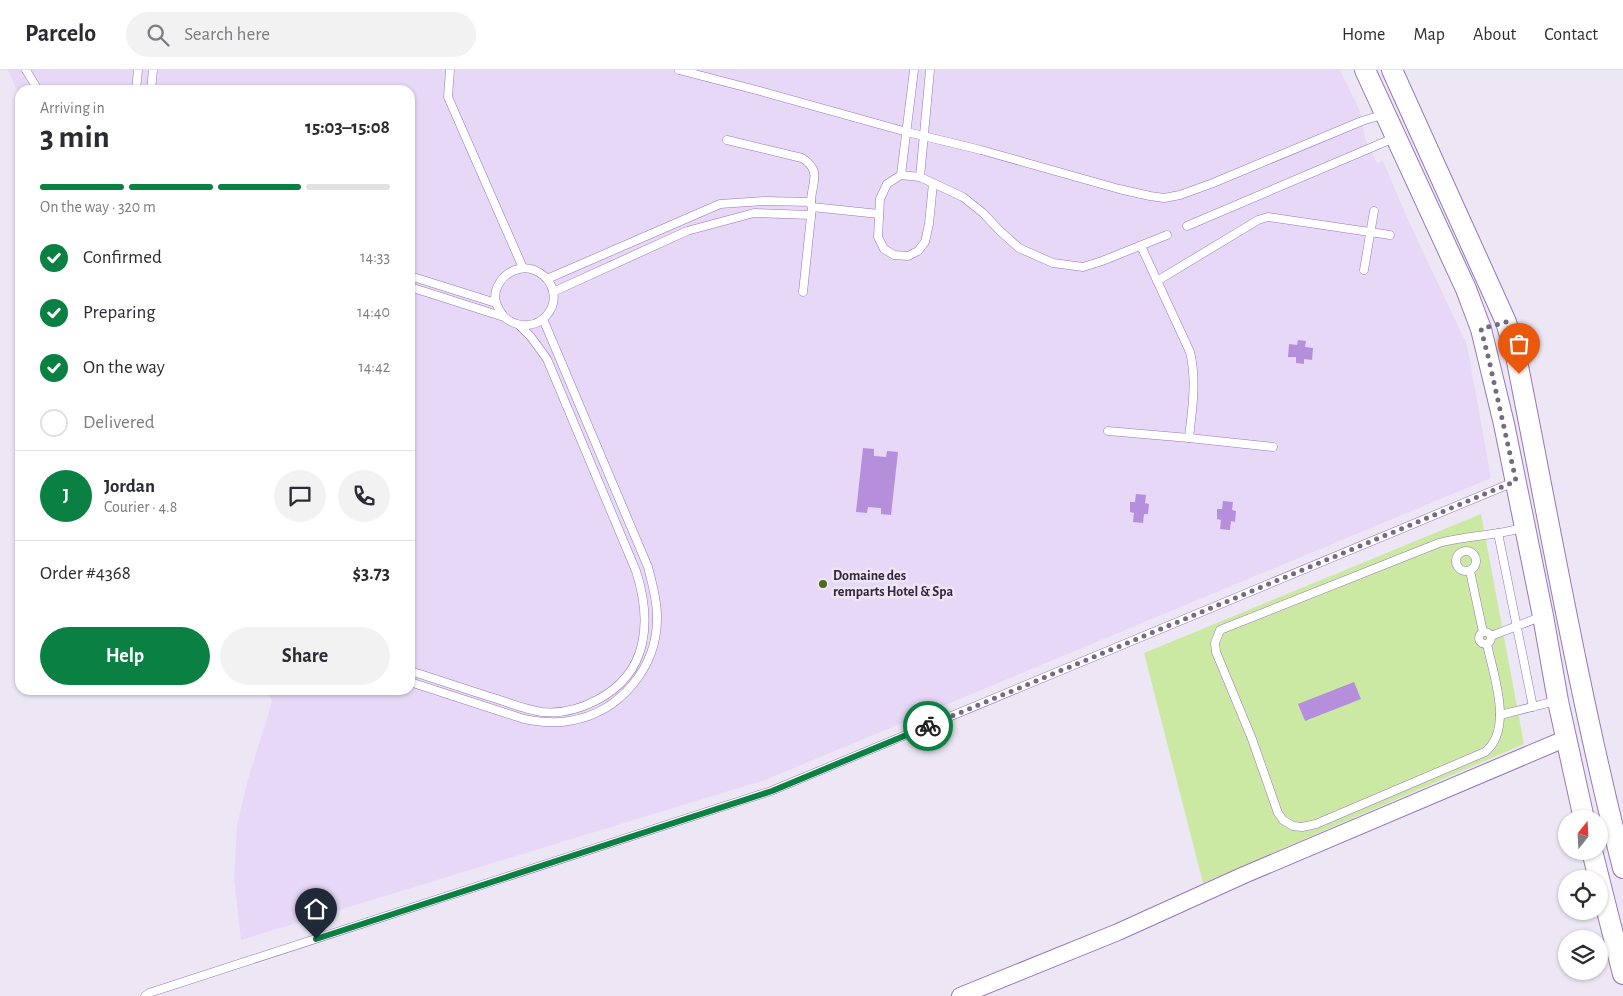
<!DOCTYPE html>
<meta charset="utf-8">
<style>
:root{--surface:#fff;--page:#f2f2f3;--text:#2b2b33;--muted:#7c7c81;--line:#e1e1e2;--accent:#0b8043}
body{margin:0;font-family:"Alegreya Sans",sans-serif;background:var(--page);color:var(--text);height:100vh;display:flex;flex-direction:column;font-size:19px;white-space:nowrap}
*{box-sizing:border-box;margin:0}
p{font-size:16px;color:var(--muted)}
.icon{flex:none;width:28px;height:28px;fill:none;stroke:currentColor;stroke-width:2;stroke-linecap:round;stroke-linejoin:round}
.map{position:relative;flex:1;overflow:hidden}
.side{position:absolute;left:15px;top:15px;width:400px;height:610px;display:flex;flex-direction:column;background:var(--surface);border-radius:15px;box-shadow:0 1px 4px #0004}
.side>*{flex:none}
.needle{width:32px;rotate:18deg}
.fabs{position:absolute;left:1558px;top:740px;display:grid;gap:10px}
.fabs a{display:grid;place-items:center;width:50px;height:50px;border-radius:50%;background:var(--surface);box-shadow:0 1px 4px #0004;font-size:25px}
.pin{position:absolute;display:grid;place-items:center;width:42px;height:42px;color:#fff;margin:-51px -21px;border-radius:50% 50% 50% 0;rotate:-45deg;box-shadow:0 0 5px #0007}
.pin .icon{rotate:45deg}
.courier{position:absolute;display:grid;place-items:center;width:50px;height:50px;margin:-25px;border:4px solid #0b8043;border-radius:50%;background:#fff;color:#222;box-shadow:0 1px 6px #0007}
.headline em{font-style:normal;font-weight:700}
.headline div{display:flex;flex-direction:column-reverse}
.headline{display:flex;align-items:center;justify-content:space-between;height:85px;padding:0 25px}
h1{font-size:32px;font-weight:700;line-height:38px}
.bar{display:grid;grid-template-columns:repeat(4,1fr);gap:8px 5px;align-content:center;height:60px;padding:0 25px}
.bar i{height:6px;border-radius:4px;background:var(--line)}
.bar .selected{background:var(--accent)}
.bar p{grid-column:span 4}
.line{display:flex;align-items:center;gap:12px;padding:0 25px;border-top:1px solid var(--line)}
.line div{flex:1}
.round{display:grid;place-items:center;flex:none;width:52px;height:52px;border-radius:26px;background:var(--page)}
ol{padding:0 25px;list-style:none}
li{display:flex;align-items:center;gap:15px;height:55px}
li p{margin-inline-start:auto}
li .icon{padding:5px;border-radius:50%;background:var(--accent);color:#fff;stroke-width:4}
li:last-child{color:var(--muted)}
li i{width:28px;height:28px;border:2px solid var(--line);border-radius:50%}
.button{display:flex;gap:10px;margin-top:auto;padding:10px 25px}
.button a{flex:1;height:58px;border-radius:30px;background:var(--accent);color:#fff;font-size:20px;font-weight:700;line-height:58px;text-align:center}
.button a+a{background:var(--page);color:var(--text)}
header{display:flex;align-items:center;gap:30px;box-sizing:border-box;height:70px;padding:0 25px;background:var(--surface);border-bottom:1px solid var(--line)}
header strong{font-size:24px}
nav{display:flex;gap:28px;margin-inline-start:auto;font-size:18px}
.search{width:350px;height:45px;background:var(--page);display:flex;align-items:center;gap:12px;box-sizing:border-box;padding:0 18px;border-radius:28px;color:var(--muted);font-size:19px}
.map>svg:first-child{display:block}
</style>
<header>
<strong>Parcelo</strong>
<div class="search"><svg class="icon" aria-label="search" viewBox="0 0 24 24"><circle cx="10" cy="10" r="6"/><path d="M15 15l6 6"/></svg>Search here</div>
<nav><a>Home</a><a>Map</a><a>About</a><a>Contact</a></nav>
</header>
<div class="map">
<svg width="1623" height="926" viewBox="0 0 1623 926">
<rect width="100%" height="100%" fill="#ede7f5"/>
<polygon fill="#e7d8f7" points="8,0 1340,0 1360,41 1365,68 1377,93 1383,91 1409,152 1467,275 1491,408 765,710 241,870 234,808 237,756 247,712 272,632 268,620 410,620 410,20 20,20 20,28"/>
<polygon fill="#cce9a3" points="1481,444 1524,674 1203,813 1144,583"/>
<g fill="#b58edc">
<polygon points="1298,270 1306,271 1305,277 1313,278 1312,290 1304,289 1304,294 1296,293 1296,287 1288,287 1289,274 1297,275"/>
<polygon points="863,378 874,379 874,386 886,387 887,381 898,382 891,445 881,444 881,438 868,437 867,443 856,442"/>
<polygon points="1136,424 1146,425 1145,433 1149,434 1148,444 1144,444 1143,453 1133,452 1134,443 1130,442 1130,432 1135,432"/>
<polygon points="1223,431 1233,432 1232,440 1236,441 1235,452 1231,451 1230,460 1220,459 1221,450 1217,449 1217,439 1222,439"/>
<polygon points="1354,612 1361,629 1305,651 1298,634"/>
</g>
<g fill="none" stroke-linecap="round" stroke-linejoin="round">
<g stroke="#9777b7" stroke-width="9">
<g id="service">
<polyline points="26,0 38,20"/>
<polyline points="450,0 448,27 523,198"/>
<polyline points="679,0 760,21 907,62 981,80 1119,119 1150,126 1164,128 1180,125 1213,113 1362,51 1385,44"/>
<polyline points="136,20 138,0"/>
<polyline points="151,20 153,0"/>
<path d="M727,70L802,88C824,102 810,114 811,135"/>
<polyline points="901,105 914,0"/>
<polyline points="920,107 930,0"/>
<polyline points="933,113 929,154 925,172 918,181 908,186 894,185 884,179 878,167 880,129 887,114 901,105 920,107 963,127 983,143 1000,161 1019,178 1053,193 1083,197 1102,191 1167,165"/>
<polyline points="1187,156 1394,68"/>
<polyline points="1364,200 1374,141"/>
<polyline points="410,206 496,233"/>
<polyline points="547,209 720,134 765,131 811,132"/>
<polyline points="1157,211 1258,150 1268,147 1390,165"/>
<path d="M410,217L504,247C537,273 571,231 544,206C537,200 528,197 519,199C504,202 492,218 496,233C498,238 501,243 504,247"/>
<polyline points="553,222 687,161 754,143 811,145"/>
<polyline points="803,222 812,137 879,144"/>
<path d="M1108,361L1189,368C1192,340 1197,311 1190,282L1141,176"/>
<polyline points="1189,368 1273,377"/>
<polyline points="1498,463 1533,637"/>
<circle cx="1466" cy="491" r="10"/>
<polyline points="1470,501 1483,562"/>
<circle cx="1485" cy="568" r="6"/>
<polyline points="1491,566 1543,546"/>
<path d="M1487,574C1493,604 1514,659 1485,682L1316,754L1302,757L1293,756L1283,750L1278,743L1252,669L1216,582L1215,573L1220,560L1439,473C1467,465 1497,466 1525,457"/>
<path d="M410,601C439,610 468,620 497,629C512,634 527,640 542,642C561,644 580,639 597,630C649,603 652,551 636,501L547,289L531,267L519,255"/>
<path d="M410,612L524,649C539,652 554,654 569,651C620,643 658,597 657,546C657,529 652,513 648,497L543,249"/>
<polyline points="1500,645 1556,631"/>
<polyline points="145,926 149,923 771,721 1514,412"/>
</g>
</g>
<g stroke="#9777b7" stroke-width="18">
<polyline id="minor" points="960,926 1118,862 1244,805 1567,668"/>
</g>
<g stroke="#9777b7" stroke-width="22">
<g id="tertiary">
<polyline points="1365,0 1466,219 1481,259 1504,354 1543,546 1558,631 1584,749"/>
<path d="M1392,0L1506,252L1516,286C1550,457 1580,629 1623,798"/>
<polyline points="1592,781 1623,904"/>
</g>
</g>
<use href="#service" stroke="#fff" stroke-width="8"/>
<use href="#minor" stroke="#fff" stroke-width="16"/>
<use href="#tertiary" stroke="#fff" stroke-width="20"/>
</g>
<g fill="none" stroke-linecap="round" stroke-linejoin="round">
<polyline stroke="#756a80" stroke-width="5" stroke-dasharray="0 9" points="928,656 1516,411 1489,290 1481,259 1506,252 1519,304"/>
<polyline stroke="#0b8043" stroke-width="6" points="316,869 772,721 928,656"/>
</g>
<circle fill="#4f6a1c" stroke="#ede7f5" stroke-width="2" cx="823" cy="514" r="5"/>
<g text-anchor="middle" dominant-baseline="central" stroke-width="5" stroke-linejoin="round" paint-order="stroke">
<g font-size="14" font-weight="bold" fill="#342641" stroke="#ede7f5" text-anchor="start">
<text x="833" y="506">Domaine des<tspan x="833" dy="16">remparts Hotel &amp; Spa</tspan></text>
</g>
</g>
</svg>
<div class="fabs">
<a><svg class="needle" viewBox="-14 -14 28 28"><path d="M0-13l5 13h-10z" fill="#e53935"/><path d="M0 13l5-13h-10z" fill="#7c7c81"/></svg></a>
<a><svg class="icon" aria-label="locate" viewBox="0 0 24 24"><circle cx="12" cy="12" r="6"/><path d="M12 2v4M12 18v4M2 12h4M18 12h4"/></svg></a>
<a><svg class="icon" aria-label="layers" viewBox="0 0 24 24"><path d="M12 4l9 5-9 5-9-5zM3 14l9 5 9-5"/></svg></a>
</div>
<div class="pin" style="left:1519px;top:304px;background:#ea580c"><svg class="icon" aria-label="bag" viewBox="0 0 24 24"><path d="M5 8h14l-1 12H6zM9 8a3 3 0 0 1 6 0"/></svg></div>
<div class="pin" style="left:316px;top:869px;background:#1f2937"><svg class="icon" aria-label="home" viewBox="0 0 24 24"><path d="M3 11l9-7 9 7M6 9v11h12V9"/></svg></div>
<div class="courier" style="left:928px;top:656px"><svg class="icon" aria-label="bike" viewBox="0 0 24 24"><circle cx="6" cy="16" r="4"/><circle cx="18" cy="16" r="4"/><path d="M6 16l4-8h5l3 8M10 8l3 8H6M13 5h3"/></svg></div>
<section class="side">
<div class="headline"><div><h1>3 min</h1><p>Arriving in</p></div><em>15:03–15:08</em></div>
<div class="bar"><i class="selected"></i><i class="selected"></i><i class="selected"></i><i></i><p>On the way · 320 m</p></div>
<ol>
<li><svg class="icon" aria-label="check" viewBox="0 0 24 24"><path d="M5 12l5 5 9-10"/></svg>Confirmed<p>14:33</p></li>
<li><svg class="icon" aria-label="check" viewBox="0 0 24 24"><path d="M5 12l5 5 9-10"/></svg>Preparing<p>14:40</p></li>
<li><svg class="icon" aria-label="check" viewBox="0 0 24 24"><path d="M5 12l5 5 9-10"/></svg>On the way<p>14:42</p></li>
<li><i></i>Delivered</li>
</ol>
<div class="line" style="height:90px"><b class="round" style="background:var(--accent);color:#fff">J</b><div><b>Jordan</b><p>Courier · 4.8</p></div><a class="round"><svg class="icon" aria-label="chat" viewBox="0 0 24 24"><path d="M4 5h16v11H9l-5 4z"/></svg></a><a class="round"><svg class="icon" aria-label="phone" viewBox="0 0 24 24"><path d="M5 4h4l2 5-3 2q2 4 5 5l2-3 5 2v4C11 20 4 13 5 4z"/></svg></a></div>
<div class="line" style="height:65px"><div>Order #4368</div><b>$3.73</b></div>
<div class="button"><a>Help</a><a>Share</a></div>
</section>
</div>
